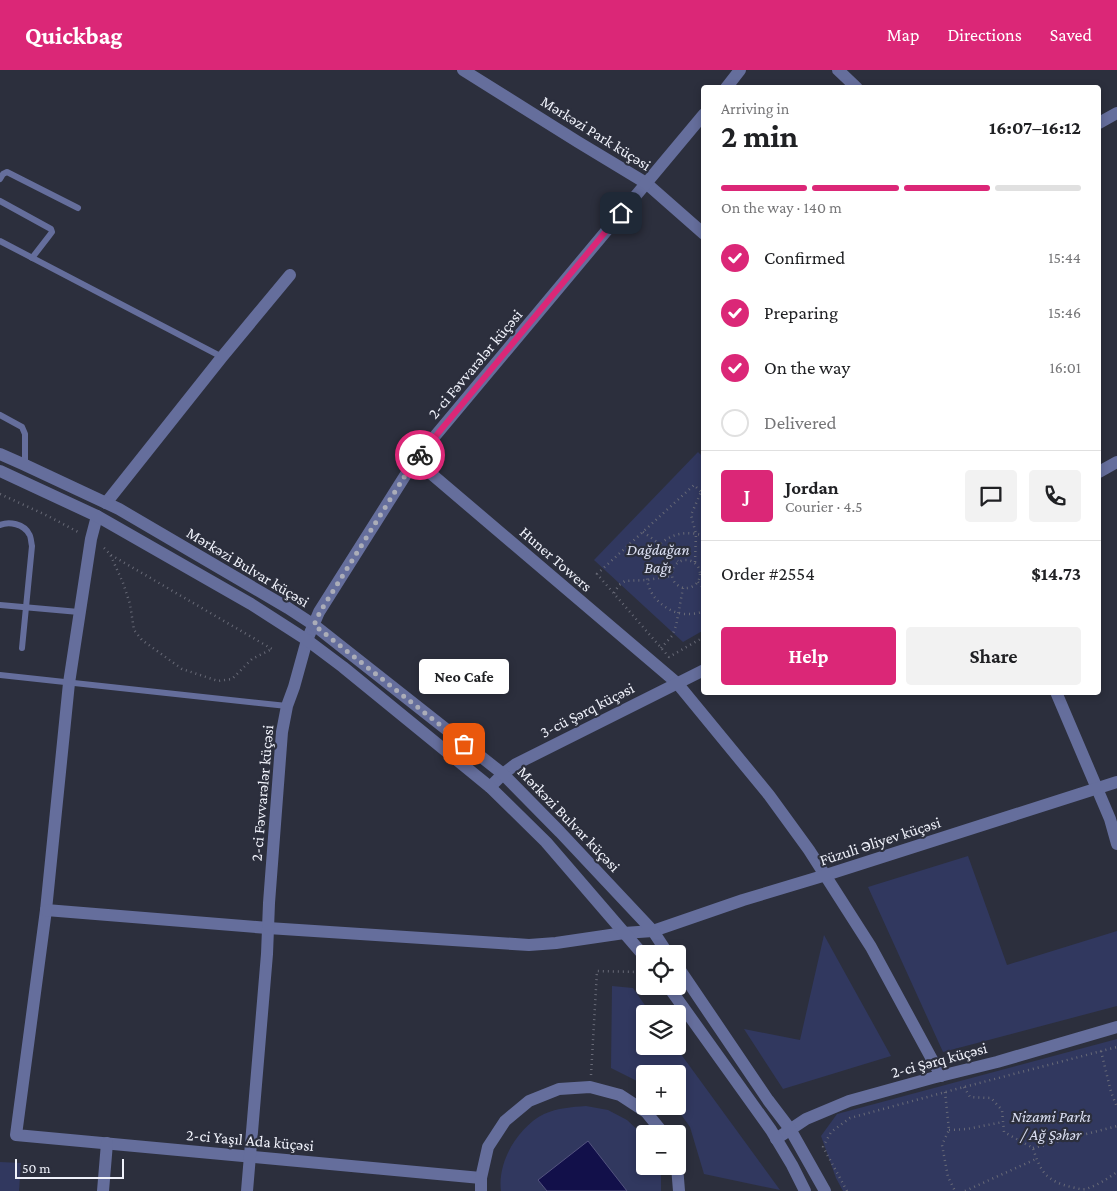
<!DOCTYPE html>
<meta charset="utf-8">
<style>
:root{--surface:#fff;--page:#f2f2f2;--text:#202124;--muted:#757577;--line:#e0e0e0;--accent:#db2777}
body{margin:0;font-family:"Crimson Pro",serif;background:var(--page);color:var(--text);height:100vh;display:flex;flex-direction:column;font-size:19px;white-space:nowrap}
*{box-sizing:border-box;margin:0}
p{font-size:16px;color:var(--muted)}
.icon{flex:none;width:28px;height:28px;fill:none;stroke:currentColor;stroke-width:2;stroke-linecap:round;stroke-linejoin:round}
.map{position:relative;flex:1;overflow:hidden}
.side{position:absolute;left:701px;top:15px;width:400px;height:610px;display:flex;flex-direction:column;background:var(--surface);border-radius:5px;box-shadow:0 2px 8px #0003}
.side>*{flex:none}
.fabs{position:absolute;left:636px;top:875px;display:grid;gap:10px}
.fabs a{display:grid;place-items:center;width:50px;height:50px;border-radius:5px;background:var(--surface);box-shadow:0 2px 8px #0003;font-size:25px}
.scale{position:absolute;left:15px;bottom:12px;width:109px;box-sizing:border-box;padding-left:5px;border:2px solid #eff1fa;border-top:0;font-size:14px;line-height:18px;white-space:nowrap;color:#eff1fa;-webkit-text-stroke:4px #2c2f3d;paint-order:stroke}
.pin{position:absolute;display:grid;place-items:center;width:42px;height:42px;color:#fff;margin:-21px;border-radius:10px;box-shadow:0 2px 8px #0006}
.courier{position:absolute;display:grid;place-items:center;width:50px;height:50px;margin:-25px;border:4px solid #db2777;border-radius:50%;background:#fff;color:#222;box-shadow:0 1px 6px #0007}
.bubble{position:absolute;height:35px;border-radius:5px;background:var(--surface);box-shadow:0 2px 8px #0003;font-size:16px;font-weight:700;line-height:35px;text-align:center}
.summary em{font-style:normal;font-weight:700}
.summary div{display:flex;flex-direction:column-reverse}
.summary{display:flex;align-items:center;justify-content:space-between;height:85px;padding:0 20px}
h1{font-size:32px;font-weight:700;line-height:38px}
.bar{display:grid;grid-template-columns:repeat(4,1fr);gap:8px 5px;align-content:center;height:60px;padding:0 20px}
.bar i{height:6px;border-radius:4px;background:var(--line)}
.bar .current{background:var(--accent)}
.bar p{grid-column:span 4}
.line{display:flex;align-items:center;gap:12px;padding:0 20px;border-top:1px solid var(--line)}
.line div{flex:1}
.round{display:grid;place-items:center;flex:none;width:52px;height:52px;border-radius:5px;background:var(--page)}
ol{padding:0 20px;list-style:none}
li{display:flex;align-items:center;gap:15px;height:55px}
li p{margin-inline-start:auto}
li .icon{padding:5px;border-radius:50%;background:var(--accent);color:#fff;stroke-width:4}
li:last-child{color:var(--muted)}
li i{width:28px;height:28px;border:2px solid var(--line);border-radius:50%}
.cta{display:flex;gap:10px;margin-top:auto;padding:10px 20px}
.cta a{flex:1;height:58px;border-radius:5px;background:var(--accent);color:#fff;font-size:20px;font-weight:700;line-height:58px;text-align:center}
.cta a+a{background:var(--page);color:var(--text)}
header{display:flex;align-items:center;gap:30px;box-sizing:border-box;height:70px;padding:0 25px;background:var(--accent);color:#fff}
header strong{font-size:24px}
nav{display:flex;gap:28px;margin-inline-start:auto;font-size:18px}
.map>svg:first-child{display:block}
</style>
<header>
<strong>Quickbag</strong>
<nav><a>Map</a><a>Directions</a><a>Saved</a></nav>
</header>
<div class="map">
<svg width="1117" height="1121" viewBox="0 0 1117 1121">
<rect width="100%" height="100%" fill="#2c2f3d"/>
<g fill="#31385f">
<polygon points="698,382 704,388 704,560 683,572 594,490"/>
<polygon points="968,786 1007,895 1117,861 1117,936 943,982 868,817"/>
<polygon points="824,865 891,986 783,1019 744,959 800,970"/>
<polygon points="612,916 633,918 651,944 645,944 645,976 675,976 780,1120 704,1104 690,1057 675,1036 678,1036 678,1004 645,1004 645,1015 611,998"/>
<polygon points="1117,969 1117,1121 843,1121 836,1108 821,1066 837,1044"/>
<path d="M586,1036L608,1040L627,1050L643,1065L645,1067V1096H659L661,1105V1121H501C497,1092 518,1057 544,1044C558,1038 571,1037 586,1036Z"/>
<polygon points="0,1092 21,1093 19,1121 0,1121"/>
</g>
<polygon fill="#12104a" stroke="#54547f" points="588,1071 627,1121 547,1121 538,1110"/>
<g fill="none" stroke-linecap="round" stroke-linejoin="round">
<g stroke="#686a77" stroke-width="2.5" stroke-dasharray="1 4" stroke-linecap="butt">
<polyline points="0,424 48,446 80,463"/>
<polyline points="704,425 694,415 597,504 669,587 704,567"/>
<polyline points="643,462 660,474 678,491"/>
<path d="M704,466C656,449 624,512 667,538C678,545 692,546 704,541"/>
<polyline points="104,478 110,484 123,513 130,534 134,560 142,570 182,599 218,611 232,609 252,589 272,579"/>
<polyline points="111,485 272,579"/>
<circle cx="686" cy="504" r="14"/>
<polyline points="695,492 696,464 691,445 701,422"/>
<polyline points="698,512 704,519"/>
<polyline points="614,523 619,515 625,511 647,510 672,506"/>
<polyline points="661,578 672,566 676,556 683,518"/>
<polyline points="1101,981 1111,1022 1117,1037"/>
<polyline points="591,1005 597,901 639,902"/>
<path d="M964,1017L970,1027L991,1028L1002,1040L1004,1062L1033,1078C1040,1101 1046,1111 1071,1117C1076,1118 1082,1120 1086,1119C1098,1115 1107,1109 1117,1102"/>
<polyline points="945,1022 949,1060 942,1075 948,1107 955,1121"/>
<polyline points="949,1060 967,1059 1003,1052"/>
<polyline points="1033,1078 1117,1056"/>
<polyline points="847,1121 823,1077 831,1062 850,1048 964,1017 1117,977"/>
<polyline points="965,1121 1036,1089"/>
</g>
<g stroke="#656e9c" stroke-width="6">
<polyline points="0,109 3,104 7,102 78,138"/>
<polyline points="0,131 51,159 52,162 49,166 32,188"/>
<polyline points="0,171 222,287"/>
<polyline points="0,345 22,357 25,364 25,395"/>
<path d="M0,455C9,451 24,454 29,464C31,466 31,472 32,476L22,578"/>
<polyline points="0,535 79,542"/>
<polyline points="0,605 287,636"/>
</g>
<g stroke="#656e9c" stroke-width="12">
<polyline points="463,0 578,72 646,113 704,164"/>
<polyline points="838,0 857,18"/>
<polyline points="726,18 740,0"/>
<polyline points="1099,53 1117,43"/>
<polyline points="415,390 677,613 769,725 809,780 871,877 941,1006"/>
<polyline points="1099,402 1117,392"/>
<polyline points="106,433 222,287 290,205"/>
<polyline points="97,446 91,469 69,613 46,840 16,1065 481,1108"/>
<polyline points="1056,622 1110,749 1117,774"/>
<polyline points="490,717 503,704 516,694 704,600"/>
<polyline points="46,840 268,858 529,875 556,873 624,863 653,861 743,830 826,805 1117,712"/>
<polyline points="776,1069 806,1049 849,1031 932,1008 997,992 1117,957"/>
<polyline points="677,1096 679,1121"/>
<polyline points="103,1121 107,1073"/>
<polyline points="247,1121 267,884 269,833 282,662 287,636 294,617 307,570 319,542 415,390 704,44"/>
<polyline points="481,1121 481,1108 488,1077 505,1051 529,1031 559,1019 590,1017 620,1025 646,1042 664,1064"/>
</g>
<g stroke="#656e9c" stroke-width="12">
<polyline points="0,384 25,395 119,439 288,538 314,555 503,704 560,762 653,861 668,884"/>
<polyline points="0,401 97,446 251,534 307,570 343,597 490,717 546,772 645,887"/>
<polyline points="678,897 768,1030 790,1059 825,1121"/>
<polyline points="668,916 771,1060 792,1095 805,1121"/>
</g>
</g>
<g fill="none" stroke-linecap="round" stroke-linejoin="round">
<polyline stroke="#abadb8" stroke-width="5" stroke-dasharray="0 9" points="420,385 406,404 320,542 314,555 464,674"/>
<polyline stroke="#db2777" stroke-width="6" points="420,385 621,143"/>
</g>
<g text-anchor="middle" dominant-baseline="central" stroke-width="4.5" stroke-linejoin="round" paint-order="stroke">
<g font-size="16" fill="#eff1fa" stroke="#2c2f3d">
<text transform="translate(596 63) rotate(32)">Mərkəzi Park küçəsi</text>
<text transform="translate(475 294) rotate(-50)">2-ci Fəvvarələr küçəsi</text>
<text transform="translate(556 489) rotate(41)">Huner Towers</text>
<text transform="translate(248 497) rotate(31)">Mərkəzi Bulvar küçəsi</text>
<text transform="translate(587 640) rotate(-27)">3-cü Şərq küçəsi</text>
<text transform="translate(262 723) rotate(-85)">2-ci Fəvvarələr küçəsi</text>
<text transform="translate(569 749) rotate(46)">Mərkəzi Bulvar küçəsi</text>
<text transform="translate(880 771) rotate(-18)">Füzuli Əliyev küçəsi</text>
<text transform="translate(939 990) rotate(-15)">2-ci Şərq küçəsi</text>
<text transform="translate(250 1070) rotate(5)">2-ci Yaşıl Ada küçəsi</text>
</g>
<g font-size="16" font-style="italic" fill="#dce0f3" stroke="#2c2f3d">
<text x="658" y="479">Dağdağan<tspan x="658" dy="18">Bağı</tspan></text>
<text x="1051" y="1046">Nizami Parkı<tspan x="1051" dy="18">/ Ağ Şəhər</tspan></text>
</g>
</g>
</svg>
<div class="fabs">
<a><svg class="icon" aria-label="locate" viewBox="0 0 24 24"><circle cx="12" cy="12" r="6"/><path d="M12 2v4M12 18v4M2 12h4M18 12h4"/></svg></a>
<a><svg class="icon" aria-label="layers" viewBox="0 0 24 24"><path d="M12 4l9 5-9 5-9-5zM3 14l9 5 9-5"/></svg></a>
<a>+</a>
<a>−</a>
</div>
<div class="scale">50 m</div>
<div class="pin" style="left:464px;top:674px;background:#ea580c"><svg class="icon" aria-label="bag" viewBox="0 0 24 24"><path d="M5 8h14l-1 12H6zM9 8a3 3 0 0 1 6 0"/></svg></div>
<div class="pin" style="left:621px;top:143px;background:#1f2937"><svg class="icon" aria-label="home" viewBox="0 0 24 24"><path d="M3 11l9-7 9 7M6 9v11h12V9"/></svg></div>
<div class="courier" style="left:420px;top:385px"><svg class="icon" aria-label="bike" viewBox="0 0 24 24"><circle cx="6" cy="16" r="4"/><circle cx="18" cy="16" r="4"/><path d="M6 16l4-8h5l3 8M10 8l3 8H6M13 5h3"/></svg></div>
<div class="bubble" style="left:419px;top:589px;width:90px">Neo Cafe</div>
<section class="side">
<div class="summary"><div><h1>2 min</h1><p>Arriving in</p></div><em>16:07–16:12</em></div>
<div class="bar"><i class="current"></i><i class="current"></i><i class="current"></i><i></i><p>On the way · 140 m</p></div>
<ol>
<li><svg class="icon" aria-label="check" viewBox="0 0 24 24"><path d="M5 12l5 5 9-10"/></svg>Confirmed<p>15:44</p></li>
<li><svg class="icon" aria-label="check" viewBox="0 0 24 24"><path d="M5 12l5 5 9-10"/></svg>Preparing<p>15:46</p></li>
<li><svg class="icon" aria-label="check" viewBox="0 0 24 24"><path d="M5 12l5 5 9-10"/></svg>On the way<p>16:01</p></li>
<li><i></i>Delivered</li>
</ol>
<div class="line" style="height:90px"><b class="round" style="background:var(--accent);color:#fff">J</b><div><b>Jordan</b><p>Courier · 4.5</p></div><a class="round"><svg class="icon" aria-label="chat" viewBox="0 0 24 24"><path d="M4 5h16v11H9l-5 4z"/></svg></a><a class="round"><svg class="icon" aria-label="phone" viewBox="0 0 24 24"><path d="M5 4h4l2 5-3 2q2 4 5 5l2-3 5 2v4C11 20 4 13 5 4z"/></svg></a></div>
<div class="line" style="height:65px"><div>Order #2554</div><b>$14.73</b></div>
<div class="cta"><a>Help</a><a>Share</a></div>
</section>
</div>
